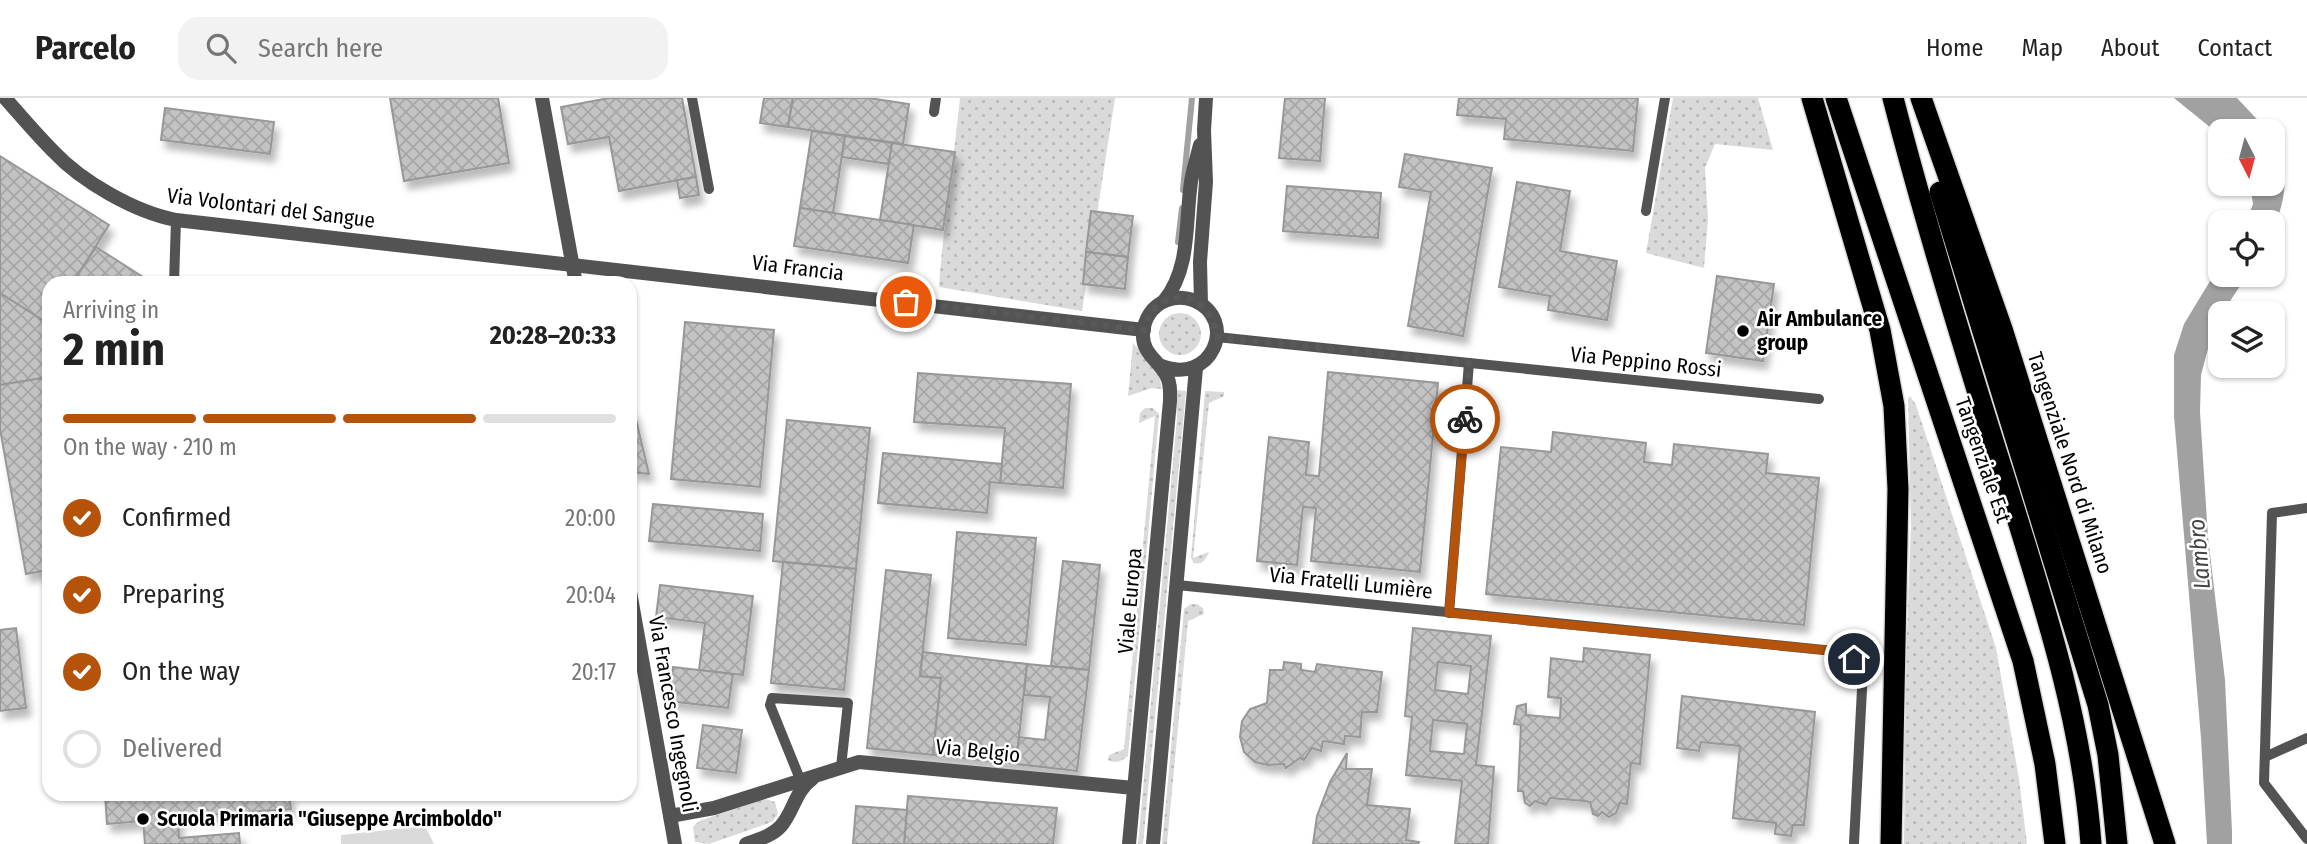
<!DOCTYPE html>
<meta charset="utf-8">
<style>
:root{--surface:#fff;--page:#f2f2f2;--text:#222;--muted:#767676;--line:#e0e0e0;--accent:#b45309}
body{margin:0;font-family:"Fira Sans Condensed",sans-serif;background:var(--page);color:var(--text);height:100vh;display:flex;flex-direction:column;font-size:26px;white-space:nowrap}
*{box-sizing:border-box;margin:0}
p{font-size:23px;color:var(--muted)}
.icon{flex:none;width:38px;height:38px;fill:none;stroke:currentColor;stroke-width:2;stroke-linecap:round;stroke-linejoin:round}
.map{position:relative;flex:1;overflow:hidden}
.panel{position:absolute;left:42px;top:178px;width:595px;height:525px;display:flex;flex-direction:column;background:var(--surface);border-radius:21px;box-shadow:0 2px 5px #0004}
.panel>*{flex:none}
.needle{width:46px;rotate:174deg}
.fabs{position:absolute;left:2208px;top:21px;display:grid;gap:14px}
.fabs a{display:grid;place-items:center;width:77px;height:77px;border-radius:14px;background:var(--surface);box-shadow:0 2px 5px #0004;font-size:35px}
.pin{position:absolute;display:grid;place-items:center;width:60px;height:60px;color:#fff;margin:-30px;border:4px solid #fff;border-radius:50%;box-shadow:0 2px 7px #0007}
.courier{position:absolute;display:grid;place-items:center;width:70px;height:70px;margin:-35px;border:5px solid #b45309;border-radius:50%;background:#fff;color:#222;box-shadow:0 2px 9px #0007}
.headline em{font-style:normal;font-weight:700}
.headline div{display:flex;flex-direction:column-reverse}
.headline{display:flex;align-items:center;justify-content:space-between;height:119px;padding:0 21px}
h1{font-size:46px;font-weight:700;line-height:52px}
.bar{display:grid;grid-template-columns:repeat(4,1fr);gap:10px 7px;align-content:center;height:84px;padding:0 21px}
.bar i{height:9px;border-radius:5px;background:var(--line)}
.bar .selected{background:var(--accent)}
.bar p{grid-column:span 4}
ol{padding:0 21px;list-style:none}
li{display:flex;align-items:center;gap:21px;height:77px}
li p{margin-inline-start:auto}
li .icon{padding:7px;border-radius:50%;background:var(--accent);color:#fff;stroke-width:4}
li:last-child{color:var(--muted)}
li i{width:38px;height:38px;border:4px solid var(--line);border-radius:50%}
header{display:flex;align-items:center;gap:42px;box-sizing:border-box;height:98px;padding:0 35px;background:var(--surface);border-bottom:2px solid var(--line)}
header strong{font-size:33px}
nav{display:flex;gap:38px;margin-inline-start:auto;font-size:24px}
.search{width:490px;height:63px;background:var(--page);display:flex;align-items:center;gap:18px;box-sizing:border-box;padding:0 24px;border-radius:21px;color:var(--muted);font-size:26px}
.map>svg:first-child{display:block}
</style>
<header>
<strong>Parcelo</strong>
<div class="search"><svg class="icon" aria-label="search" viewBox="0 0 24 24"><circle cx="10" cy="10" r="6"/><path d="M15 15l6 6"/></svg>Search here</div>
<nav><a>Home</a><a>Map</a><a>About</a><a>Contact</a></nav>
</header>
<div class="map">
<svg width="2307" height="746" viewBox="0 0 2307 746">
<defs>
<pattern id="grass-dots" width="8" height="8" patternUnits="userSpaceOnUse" patternTransform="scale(1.75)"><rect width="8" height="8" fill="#dadada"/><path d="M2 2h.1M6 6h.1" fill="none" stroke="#b9b9b9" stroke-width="1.8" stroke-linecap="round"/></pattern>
<pattern id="building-cross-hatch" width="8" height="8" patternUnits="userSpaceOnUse" patternTransform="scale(1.75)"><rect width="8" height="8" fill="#c3c3c3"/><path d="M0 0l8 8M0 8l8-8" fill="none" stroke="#a6a6a6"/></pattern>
<filter id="shadow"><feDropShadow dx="4.5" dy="8" stdDeviation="3.5" flood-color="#0004"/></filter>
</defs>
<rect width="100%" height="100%" fill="#fff"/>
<g fill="url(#grass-dots)">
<path d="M960,0H1115L1082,213L939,189C943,126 954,63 960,0Z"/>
<polygon points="1673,0 1758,0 1773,52 1715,46 1705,70 1708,121 1704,170 1646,155"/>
<circle cx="1180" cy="236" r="21"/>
<polygon points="1133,245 1158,273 1162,291 1152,290 1128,298"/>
<polygon points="1176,292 1186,293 1143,746 1138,746 1177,320"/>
<path d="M1205,293L1224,294V298L1209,305L1193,460L1209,454C1205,462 1203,467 1194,465L1191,460Z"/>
<polygon points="1910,298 1916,307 1996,550 2019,681 2027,746 1904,746 1906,562 1911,428 1908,301"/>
<path d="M1145,310H1153L1159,316L1128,658C1122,663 1116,666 1108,662L1109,657L1124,651L1155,318L1139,325L1140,315Z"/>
<polygon points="1191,506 1197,506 1203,510 1204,516 1188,523 1167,746 1162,746 1184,511"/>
<polygon points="765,701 775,704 778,716 772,724 709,746 695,744 693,729 699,723"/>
</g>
<polygon fill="#dadada" points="425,728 434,746 341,746 341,737"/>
<g fill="#a1a1a1">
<polygon points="2174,0 2237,0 2268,33 2221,33 2221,38"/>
<path d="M2273,41C2290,65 2287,104 2273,129V124H2246L2253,106L2250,86H2273Z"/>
<polygon points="2221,165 2221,177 2247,177 2214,228 2201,277 2200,314 2208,439 2225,582 2232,733 2232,746 2207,746 2201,640 2174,318 2174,257 2184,226"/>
</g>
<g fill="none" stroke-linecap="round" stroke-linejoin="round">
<g stroke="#a1a1a1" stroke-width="6">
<polyline points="1183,92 1192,0"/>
<polyline points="1178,144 1182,110"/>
</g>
</g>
<g fill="url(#building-cross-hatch)" stroke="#979797" stroke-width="2" fill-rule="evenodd" filter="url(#shadow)">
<polygon points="390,0 498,0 509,65 404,83"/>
<polygon points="609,0 682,0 696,79 619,93 609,39 568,46 561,9"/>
<polygon points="764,0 793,0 788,29 760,25"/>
<polygon points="793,0 869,0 909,6 903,46 788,29"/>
<polygon points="1285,0 1325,0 1320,63 1279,60"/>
<polygon points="1459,0 1638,0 1633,53 1504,41 1506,21 1457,17"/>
<polygon points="165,10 274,24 270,56 161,42"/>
<polygon points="812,33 845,38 833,115 800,110"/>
<polygon points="845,38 892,45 889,66 842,59"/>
<polygon points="892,45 955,54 943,132 880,122"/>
<polygon points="1405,56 1492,70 1463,238 1408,228 1431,94 1399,89"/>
<polygon points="0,58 109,127 72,186 49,186 47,225 0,195"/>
<polygon points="696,79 699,97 680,100 677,82"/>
<polygon points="1517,84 1570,93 1560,153 1617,163 1607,222 1548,212 1550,198 1499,189"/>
<polygon points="1287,88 1381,95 1378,140 1283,133"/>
<polygon points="800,110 914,127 908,165 794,148"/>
<polygon points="1091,113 1133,118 1128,159 1086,154"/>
<polygon points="96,149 154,186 72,186"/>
<polygon points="1086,154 1128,159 1125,191 1083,186"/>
<polygon points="1717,178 1774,186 1763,263 1706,255"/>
<polygon points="0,195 47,225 49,279 0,287"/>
<polygon points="685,224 774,232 760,389 671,381"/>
<polygon points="1328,274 1438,285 1420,474 1311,463 1316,410 1303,409 1297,467 1257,463 1269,339 1309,344 1306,377 1319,378"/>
<polygon points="918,275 1071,286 1063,390 1000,385 1005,330 914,324"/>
<polygon points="49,279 49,472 26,476 0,331 0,287"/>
<polygon points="630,313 634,313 649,376 632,374"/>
<polygon points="787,322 870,330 856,471 773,463"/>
<polygon points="1553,334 1646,345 1644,364 1672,367 1674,346 1768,356 1766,375 1819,380 1804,527 1486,496 1501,349 1551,354"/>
<polygon points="883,355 1002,366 1000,385 990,384 987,415 878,405"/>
<polygon points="653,406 763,416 760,453 649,443"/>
<polygon points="957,434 1036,440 1026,547 948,540"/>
<polygon points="1063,463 1100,467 1089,572 1051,568"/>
<polygon points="783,464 856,471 844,592 771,585"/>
<polygon points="886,472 931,477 920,578 941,580 933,657 867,650"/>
<polygon points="660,487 753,498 743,577 699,572 705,525 656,519"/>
<polygon points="16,530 26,610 0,613 0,532"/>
<path d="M1413,530L1491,538L1476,667L1494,669L1488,746H1455L1462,683L1406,677L1412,619L1405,618ZM1438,564L1471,568L1468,596L1435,592ZM1433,622L1467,626L1464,656L1430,653Z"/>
<polygon points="1584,550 1650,557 1640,666 1631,665 1627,706 1620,705 1616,715 1609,719 1602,714 1598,718 1593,716 1590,704 1585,703 1550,700 1546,707 1535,703 1530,708 1525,705 1523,693 1518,693 1521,627 1514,626 1517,608 1526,606 1526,617 1560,620 1561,600 1548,599 1551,560 1583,564"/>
<polygon points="923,554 1027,566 1016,666 933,657 941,580 920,578"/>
<polygon points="1284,564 1301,566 1301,572 1315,574 1317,566 1382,574 1377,614 1362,614 1360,639 1345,638 1344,646 1323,643 1321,653 1312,650 1304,662 1300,660 1286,670 1284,666 1268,667 1255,664 1244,654 1240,639 1242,623 1250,611 1267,605 1270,572 1283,572"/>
<polygon points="1027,566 1089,572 1077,673 1016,666 1019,639 1045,642 1050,599 1024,597"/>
<polygon points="673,569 733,576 728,610 669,603"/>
<polygon points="1682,598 1815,614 1804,727 1793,727 1791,738 1775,736 1776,725 1733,720 1740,648 1701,644 1699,653 1677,650"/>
<polygon points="703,627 742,632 736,675 697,670"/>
<polygon points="1347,655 1346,671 1372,671 1367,707 1410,711 1406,742 1419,744 1418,746 1313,746 1317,718 1330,684"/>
<polygon points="105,696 289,696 291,711 178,719 179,740 239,735 240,746 145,746 143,723 107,726"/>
<polygon points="908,698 1057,710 1053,746 904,746"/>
<polygon points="856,708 907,712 904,746 853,746"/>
</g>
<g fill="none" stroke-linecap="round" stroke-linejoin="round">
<g stroke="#dbdbdb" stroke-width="24">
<g id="motorway">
<polyline points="1812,0 1880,232 1894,308 1898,391 1891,746"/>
<polyline points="1836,0 2023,563 2045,666 2055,746"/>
<path d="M1893,0C1926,128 1965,255 2005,381C2042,501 2082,619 2091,746"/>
<polyline points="1921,0 2002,231 2165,746"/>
<polyline points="1940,94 2098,607 2108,657 2117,746"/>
</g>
</g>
<g stroke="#535353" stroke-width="10">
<polyline points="692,0 709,91"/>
<polyline points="934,14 936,0"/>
<polyline points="1646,113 1665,0"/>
<polyline points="174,186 176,122"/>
<polyline points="1217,239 1819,301"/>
<polyline points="2307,410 2272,415 2264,685 2307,741"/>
<path d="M1177,487L1834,553C1846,557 1857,560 1863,572L1854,745"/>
<polyline points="1449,515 1469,265"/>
<polyline points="2265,659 2307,640"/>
<polyline points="802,686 770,607 772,600 848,605 841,669"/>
</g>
<g stroke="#535353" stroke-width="14">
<path d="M5,0C21,18 36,36 53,53C82,84 135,114 176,122L1144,232"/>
<polyline points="542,0 576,186"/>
<polyline points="630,494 675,746"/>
<polyline points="670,718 714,710 859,664 1134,690"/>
<path d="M746,746C759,741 772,738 781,728C794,713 795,693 812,681"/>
</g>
<g stroke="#535353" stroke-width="14">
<path d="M1164,203C1191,170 1185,124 1191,84C1193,71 1197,59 1200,47"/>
<polyline points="1201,206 1200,164 1206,84 1204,32 1206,0"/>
<path d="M1129,746L1170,303C1170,294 1171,285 1166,277C1158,262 1142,255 1143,236C1144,221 1152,208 1167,202C1176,199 1184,199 1193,202C1240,221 1212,290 1159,267"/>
<polyline points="1153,746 1196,270"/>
</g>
<use href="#motorway" stroke="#000" stroke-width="21"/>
</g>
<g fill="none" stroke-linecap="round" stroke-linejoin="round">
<path stroke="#595959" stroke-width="7" stroke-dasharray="0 12.6" d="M906,204L1144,232C1154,185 1212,190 1217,239L1469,265L1465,321"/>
<polyline stroke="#b45309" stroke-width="9" points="1465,321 1449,515 1834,553 1854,561"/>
</g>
<g fill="#000" stroke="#fff" stroke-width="2.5">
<circle cx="1743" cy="233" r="7"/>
<circle cx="143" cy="721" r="7"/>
</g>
<g text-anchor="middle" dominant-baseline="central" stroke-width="5" stroke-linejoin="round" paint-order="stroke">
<g font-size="21" fill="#000" stroke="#fff">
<text transform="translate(271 110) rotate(7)">Via Volontari del Sangue</text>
<text transform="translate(798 170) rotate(7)">Via Francia</text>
<text transform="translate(1646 264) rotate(6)">Via Peppino Rossi</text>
<text transform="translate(1983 362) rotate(71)">Tangenziale Est</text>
<text transform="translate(2070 365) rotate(72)">Tangenziale Nord di Milano</text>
<text transform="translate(1351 485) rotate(6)">Via Fratelli Lumière</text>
<text transform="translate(1130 503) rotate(-85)">Viale Europa</text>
<text transform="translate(673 616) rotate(80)">Via Francesco Ingegnoli</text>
<text transform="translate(978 653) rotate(6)">Via Belgio</text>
</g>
<g font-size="21" font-weight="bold" fill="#000" stroke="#fff" text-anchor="start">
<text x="1757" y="221">Air Ambulance<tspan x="1757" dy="24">group</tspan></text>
<text x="157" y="721">Scuola Primaria "Giuseppe Arcimboldo"</text>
</g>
<g font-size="23" font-style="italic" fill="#424242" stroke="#fff">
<text transform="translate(2199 456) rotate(-95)">Lambro</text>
</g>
</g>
</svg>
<div class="fabs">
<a><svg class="needle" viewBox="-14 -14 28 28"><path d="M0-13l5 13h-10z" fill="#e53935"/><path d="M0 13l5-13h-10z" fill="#767676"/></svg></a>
<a><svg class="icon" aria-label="locate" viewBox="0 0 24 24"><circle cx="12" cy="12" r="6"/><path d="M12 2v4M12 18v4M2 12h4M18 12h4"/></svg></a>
<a><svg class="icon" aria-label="layers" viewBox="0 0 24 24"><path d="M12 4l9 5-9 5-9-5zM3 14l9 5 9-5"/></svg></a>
</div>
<div class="pin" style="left:906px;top:204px;background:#ea580c"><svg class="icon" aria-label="bag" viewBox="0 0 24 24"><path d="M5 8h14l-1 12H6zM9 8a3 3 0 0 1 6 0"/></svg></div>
<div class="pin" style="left:1854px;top:561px;background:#1f2937"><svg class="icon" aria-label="home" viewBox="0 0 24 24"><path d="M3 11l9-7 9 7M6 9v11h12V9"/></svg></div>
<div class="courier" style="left:1465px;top:321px"><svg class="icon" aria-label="bike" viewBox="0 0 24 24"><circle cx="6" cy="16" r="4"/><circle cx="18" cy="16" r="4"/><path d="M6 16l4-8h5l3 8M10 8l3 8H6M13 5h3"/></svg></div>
<section class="panel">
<div class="headline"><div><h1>2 min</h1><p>Arriving in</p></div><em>20:28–20:33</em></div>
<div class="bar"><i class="selected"></i><i class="selected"></i><i class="selected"></i><i></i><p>On the way · 210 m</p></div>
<ol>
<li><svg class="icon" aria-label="check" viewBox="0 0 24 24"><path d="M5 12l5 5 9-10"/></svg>Confirmed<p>20:00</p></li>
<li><svg class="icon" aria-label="check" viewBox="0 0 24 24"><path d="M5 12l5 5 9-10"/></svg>Preparing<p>20:04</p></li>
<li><svg class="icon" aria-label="check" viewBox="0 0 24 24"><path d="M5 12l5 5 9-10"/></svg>On the way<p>20:17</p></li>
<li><i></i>Delivered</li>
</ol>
</section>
</div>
